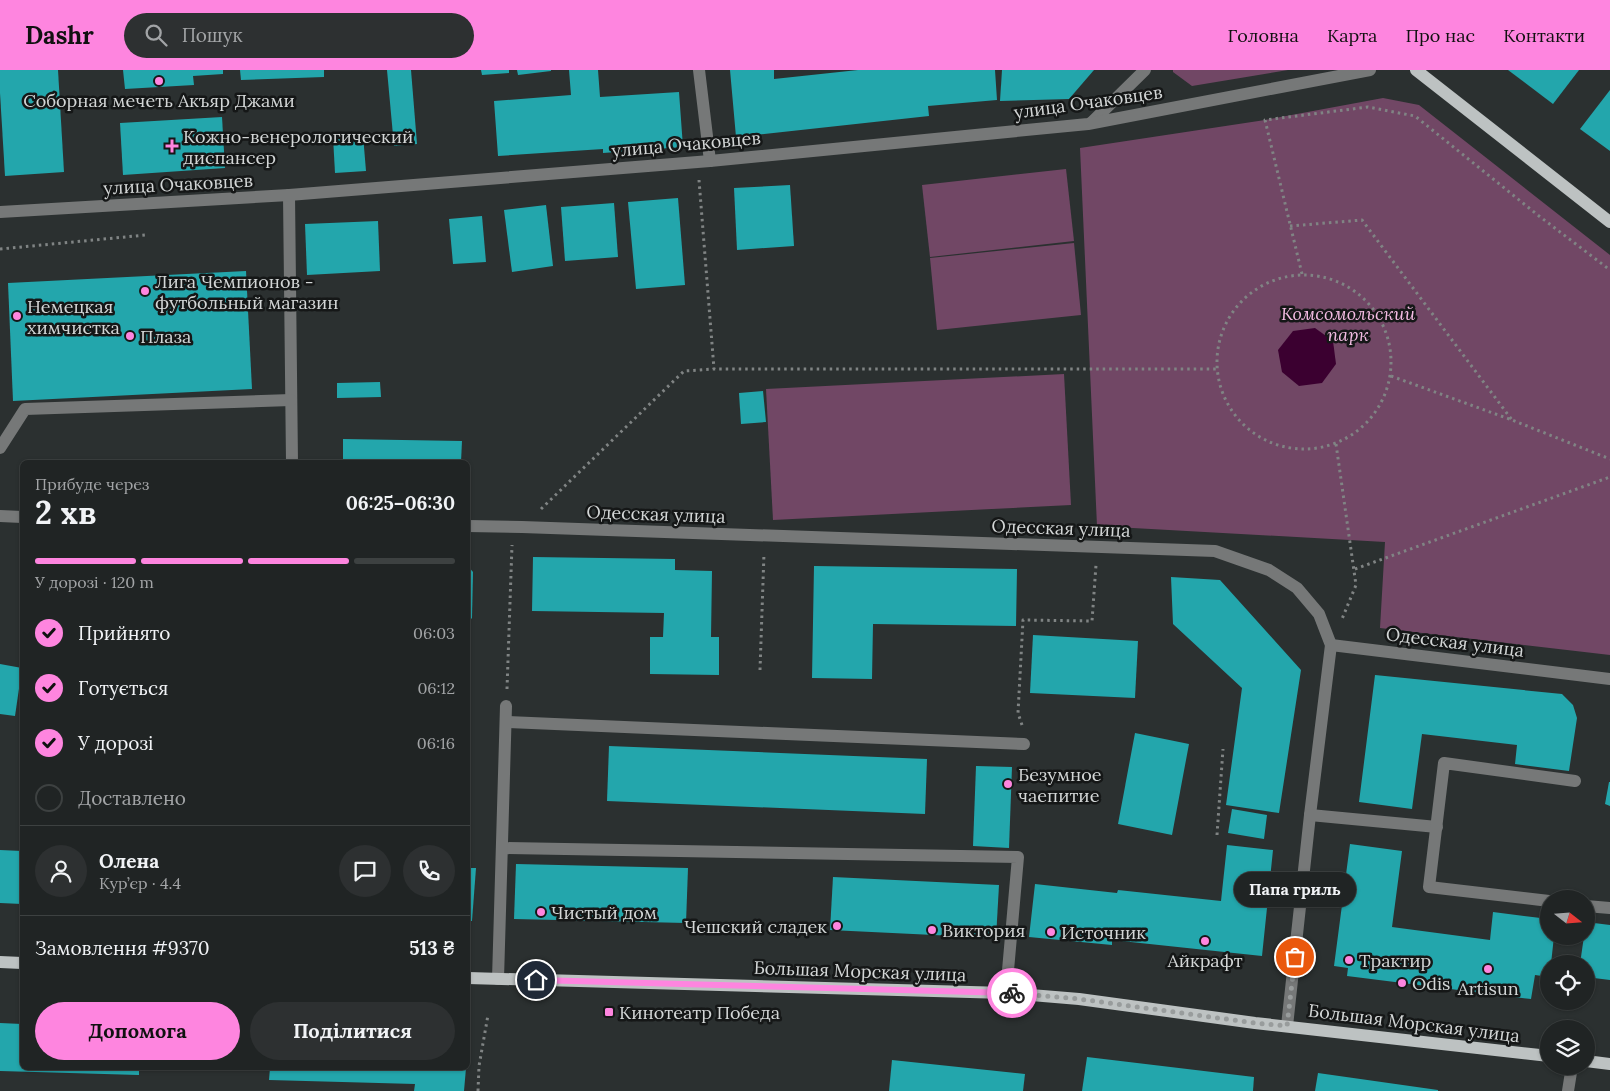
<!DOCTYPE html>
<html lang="uk">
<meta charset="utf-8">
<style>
:root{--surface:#202424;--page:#2d3031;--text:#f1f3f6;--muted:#a2a4a6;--line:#3d4141;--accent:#fe85df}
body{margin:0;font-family:Lora,serif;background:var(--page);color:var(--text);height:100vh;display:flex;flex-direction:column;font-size:19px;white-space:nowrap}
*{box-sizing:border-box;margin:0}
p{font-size:16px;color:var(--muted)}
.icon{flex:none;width:28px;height:28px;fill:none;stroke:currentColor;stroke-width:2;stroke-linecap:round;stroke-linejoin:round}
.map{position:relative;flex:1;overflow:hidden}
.details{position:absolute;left:20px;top:390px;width:450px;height:610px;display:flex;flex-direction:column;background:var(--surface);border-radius:8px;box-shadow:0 1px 4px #0004,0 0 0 1px var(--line)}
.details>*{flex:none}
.needle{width:32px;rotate:107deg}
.fabs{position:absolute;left:1540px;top:820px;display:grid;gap:10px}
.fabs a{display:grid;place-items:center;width:55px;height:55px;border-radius:50%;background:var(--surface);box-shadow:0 1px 4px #0004,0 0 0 1px var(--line);font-size:25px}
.pin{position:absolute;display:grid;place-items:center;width:42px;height:42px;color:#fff;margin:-21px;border:2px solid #fff;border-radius:50%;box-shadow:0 1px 5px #0007}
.courier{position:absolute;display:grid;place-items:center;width:50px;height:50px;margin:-25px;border:4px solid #fe85df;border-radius:50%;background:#fff;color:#222;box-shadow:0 1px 6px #0007}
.bubble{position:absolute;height:35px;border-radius:18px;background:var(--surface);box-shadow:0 1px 4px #0004,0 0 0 1px var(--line);font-size:16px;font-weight:800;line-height:35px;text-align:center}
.summary em{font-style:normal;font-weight:800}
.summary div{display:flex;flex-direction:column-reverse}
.summary{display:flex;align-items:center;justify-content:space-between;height:85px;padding:0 15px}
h1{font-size:32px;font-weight:800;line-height:38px}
.bar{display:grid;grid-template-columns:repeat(4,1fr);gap:8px 5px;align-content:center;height:60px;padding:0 15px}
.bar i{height:6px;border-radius:4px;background:var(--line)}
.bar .current{background:var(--accent)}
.bar p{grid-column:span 4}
.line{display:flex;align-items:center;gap:12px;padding:0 15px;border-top:1px solid var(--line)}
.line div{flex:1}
.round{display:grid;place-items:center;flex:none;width:52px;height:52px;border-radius:26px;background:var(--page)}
ol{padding:0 15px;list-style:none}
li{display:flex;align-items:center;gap:15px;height:55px}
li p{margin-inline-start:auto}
li .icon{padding:5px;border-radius:50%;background:var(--accent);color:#111;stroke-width:4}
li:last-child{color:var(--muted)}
li i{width:28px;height:28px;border:2px solid var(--line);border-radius:50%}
.button{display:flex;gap:10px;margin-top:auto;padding:10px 15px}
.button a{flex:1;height:58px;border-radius:30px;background:var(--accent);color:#111;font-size:20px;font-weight:800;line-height:58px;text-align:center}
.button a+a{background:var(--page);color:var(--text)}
header{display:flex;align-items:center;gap:30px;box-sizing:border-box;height:70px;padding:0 25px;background:var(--accent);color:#111}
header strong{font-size:24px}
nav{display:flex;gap:28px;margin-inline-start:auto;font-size:18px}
.search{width:350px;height:45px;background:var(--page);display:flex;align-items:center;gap:12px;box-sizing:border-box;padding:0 18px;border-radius:28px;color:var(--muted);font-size:19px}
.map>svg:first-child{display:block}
</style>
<header>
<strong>Dashr</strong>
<div class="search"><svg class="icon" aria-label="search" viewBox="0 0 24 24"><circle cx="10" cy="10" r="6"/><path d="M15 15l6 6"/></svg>Пошук</div>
<nav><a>Головна</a><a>Карта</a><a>Про нас</a><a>Контакти</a></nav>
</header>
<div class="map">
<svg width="1610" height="1021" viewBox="0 0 1610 1021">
<rect width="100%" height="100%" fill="#2b3030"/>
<g fill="#714765">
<polygon points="1173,0 1288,0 1192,16 1173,2"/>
<polygon points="1383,28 1419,35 1610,185 1610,585 1380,558 1385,472 1097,456 1080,78 1265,50"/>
<polygon points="1066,99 1074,171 930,187 922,115"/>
<polygon points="1074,173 1081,245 937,260 930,188"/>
<polygon points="1064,304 1071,435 773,450 766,319"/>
</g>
<polygon fill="#3b0030" points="1315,258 1333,271 1336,294 1322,313 1299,316 1282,302 1278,280 1293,261"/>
<g fill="#23a6ac">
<polygon points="0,0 58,0 64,102 5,106 0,23"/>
<polygon points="123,0 223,0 223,4 193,6 194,15 125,19"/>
<polygon points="240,0 324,0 324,7 241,10"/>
<polygon points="387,0 411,0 417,74 394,76"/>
<polygon points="481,0 509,0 509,3 482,5"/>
<polygon points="517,0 551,0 551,1 518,5"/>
<polygon points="569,0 598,0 600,27 679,22 683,77 603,83 603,79 498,86 494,31 571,25"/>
<polygon points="730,0 774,0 774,9 858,0 995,0 997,30 928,36 929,46 736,67"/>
<polygon points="1002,0 1094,0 1069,29 1000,31"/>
<polygon points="1508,0 1579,0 1553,34"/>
<polygon points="1610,20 1610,81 1580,59"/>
<polygon points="222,47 225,98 123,105 120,53"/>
<polygon points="363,65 366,101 335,103 333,67"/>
<polygon points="790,115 794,176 737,180 734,118"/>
<polygon points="678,128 685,215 636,219 628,132"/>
<polygon points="614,133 618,187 565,191 561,137"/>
<polygon points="546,135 553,196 512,202 504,140"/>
<polygon points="482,146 486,192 453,194 449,149"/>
<polygon points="378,151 380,201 307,205 305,154"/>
<polygon points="246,201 252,319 13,331 8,213"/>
<polygon points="380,312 381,327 337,328 337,313"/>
<polygon points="763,321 766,352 741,354 739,323"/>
<polygon points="343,369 462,371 461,392 343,392"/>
<polygon points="533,487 675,489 675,500 712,501 711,567 719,567 719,605 650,604 650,567 663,567 664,543 532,541"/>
<polygon points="468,496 473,502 472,548 468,552"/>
<polygon points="814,496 1017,499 1016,556 873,554 872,609 812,608"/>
<polygon points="1171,507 1220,510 1301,600 1279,743 1226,735 1242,618 1173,554"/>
<polygon points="1033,565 1138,571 1135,628 1030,623"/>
<polygon points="0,594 22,598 15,646 0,644"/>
<polygon points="1375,605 1562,624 1573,635 1577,648 1569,701 1515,694 1517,675 1422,664 1412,739 1359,732"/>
<polygon points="1135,663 1189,674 1172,765 1118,754"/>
<polygon points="609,676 927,689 925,744 607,731"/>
<polygon points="976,696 1012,697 1009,778 973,776"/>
<polygon points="1609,712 1610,712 1610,736 1605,734"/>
<polygon points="1232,739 1267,745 1264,769 1228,763"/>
<polygon points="1350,774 1402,781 1392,857 1490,870 1493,842 1549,849 1549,866 1554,866 1551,894 1549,894 1549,907 1535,905 1531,929 1347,906 1348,898 1334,896"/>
<polygon points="1227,775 1273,780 1262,886 1112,870 1112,875 1029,867 1035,814 1117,823 1118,820 1221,831"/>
<polygon points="0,780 22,781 22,834 0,833"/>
<polygon points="516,794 688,798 686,853 514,849"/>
<polygon points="468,798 476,798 472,851 468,851"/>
<polygon points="833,807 999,815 996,868 830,860"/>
<polygon points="1586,852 1610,855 1610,910 1586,907 1586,894 1580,894 1584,866 1586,866"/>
<polygon points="0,953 22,954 22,998 139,998 139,1005 0,1001"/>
<polygon points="1087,987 1254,1007 1253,1021 1082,1021"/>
<polygon points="892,990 1025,1004 1023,1021 889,1021"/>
<polygon points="270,998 466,998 464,1021 414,1021 415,1014 269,1010"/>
<polygon points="1318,1003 1438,1020 1438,1021 1315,1021"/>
</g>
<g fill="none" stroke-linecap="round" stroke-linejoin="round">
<g stroke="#808484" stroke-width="3" stroke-dasharray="2.5 4" stroke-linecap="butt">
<polyline points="699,110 714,299"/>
<polyline points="1290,156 1362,150 1512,350"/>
<polyline points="0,179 146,165"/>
<polyline points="1302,204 1265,50 1368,37 1415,46 1539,146 1610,200"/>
<circle cx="1304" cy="292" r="87"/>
<polyline points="1391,306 1512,350 1610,389"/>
<polyline points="1336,374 1356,515 1342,549"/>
<polyline points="541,439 684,301 714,299 1217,299"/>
<polyline points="1355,499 1610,407"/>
<polyline points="760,600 764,483"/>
<polyline points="507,619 512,475"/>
<polyline points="1022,655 1018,643 1023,550 1092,551 1096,495"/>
<polyline points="1217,765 1223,679"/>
<polyline points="478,1021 479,996 488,945"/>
</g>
<g stroke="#767878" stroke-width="12">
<polyline points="699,0 710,91"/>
<polyline points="1091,53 1145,0"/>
<polyline points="289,125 292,392"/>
<polyline points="0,142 289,125 710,91 1088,54 1370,0"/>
<polyline points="0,378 25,339 291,330"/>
<polyline points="0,446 22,447"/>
<polyline points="468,456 522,457 1215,481 1269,500 1297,518 1319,544 1331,575 1310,745 1287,956"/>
<polyline points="1331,575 1610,609"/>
<polyline points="506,652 1024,674"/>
<polyline points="1310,745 1437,757"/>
<polyline points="502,778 1018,787 1006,923"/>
<polyline points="1549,831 1429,817 1444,693 1575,711"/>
<polyline points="1586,836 1610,838"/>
<polyline points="498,909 506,636"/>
<polyline points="1568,1021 1572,996"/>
</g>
<g stroke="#bdc2c2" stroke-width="12">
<polyline points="1416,0 1610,152"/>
<polyline points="0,892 22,893"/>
<polyline points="468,908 1006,923 1079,929 1255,953 1549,986"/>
<polyline points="1586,991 1610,994"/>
</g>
</g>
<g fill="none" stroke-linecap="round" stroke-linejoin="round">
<polyline stroke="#989c9c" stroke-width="5" stroke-dasharray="0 9" points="1012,923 1079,929 1255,953 1287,956 1295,887"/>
<polyline stroke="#fe85df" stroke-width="6" points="536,910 1012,923"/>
</g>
<g fill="#fe85df" stroke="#151717" stroke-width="2">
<circle cx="159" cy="11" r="5"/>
<path d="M169.5 68.5h5v5h5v5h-5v5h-5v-5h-5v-5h5z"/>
<circle cx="145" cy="221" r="5"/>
<circle cx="17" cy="246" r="5"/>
<circle cx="130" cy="266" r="5"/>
<circle cx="1008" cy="714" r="5"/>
<circle cx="541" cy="842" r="5"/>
<circle cx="837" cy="856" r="5"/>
<circle cx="932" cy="860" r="5"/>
<circle cx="1051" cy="862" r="5"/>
<circle cx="1205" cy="871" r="5"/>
<circle cx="1349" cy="890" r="5"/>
<circle cx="1488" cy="899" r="5"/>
<circle cx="1402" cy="913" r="5"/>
<rect x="604" y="937" width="10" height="10" rx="2.5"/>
</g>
<g text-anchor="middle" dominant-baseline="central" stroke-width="5" stroke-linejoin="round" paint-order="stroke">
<g font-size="18" fill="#d3d6d6" stroke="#151717" text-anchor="start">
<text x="159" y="30" text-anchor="middle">Соборная мечеть Акъяр Джами</text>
<text x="183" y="66">Кожно-венерологический<tspan x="183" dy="21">диспансер</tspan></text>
<text x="155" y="211">Лига Чемпионов -<tspan x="155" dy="21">футбольный магазин</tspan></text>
<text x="27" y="236">Немецкая<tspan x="27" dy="21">химчистка</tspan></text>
<text x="140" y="266">Плаза</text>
<text x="1018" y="704">Безумное<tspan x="1018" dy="21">чаепитие</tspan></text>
<text x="551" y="842">Чистый дом</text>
<text x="827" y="856" text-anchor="end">Чешский сладек</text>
<text x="942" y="860">Виктория</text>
<text x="1061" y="862">Источник</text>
<text x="1205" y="890" text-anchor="middle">Айкрафт</text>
<text x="1359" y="890">Трактир</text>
<text x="1412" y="913">Odis</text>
<text x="1488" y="918" text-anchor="middle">Artisun</text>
<text x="619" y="942">Кинотеатр Победа</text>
</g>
<g font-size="18" fill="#d3d6d6" stroke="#151717">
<text transform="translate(1088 32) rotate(-8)">улица Очаковцев</text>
<text transform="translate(686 74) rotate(-5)">улица Очаковцев</text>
<text transform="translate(178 114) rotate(-3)">улица Очаковцев</text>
<text transform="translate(656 444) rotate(2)">Одесская улица</text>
<text transform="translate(1061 458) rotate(2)">Одесская улица</text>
<text transform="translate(1455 572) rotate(7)">Одесская улица</text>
<text transform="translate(860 901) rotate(2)">Большая Морская улица</text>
<text transform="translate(1414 953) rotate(7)">Большая Морская улица</text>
</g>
<g font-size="18" font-style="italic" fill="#f4bce3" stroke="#151717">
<text x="1348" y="243">Комсомольский<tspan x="1348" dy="21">парк</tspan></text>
</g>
</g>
</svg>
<div class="fabs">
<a><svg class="needle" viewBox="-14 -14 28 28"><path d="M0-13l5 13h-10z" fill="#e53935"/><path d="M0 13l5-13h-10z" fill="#a2a4a6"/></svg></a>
<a><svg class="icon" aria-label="locate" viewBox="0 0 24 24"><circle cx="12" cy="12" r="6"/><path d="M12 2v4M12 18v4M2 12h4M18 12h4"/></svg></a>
<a><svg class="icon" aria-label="layers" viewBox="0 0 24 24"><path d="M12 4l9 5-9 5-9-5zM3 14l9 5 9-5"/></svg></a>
</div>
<div class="pin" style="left:1295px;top:887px;background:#ea580c"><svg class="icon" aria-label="bag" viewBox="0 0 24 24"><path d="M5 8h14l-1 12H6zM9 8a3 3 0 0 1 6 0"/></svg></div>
<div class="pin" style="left:536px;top:910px;background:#1f2937"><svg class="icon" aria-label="home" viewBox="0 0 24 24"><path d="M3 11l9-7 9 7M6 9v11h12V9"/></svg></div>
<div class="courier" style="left:1012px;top:923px"><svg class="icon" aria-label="bike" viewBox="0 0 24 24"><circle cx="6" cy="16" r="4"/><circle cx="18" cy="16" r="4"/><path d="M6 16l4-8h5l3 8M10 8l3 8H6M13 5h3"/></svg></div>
<div class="bubble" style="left:1234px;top:802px;width:122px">Папа гриль</div>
<section class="details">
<div class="summary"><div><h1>2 хв</h1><p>Прибуде через</p></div><em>06:25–06:30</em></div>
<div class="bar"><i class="current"></i><i class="current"></i><i class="current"></i><i></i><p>У дорозі · 120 m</p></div>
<ol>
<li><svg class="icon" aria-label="check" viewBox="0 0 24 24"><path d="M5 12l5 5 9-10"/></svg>Прийнято<p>06:03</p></li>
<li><svg class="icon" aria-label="check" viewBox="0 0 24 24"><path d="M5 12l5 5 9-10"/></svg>Готується<p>06:12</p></li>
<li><svg class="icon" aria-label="check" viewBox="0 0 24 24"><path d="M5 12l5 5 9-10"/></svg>У дорозі<p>06:16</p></li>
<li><i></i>Доставлено</li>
</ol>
<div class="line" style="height:90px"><a class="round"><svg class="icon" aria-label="person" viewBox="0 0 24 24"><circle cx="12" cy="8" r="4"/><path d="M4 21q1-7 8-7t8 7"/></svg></a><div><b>Олена</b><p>Кур’єр · 4.4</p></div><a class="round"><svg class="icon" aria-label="chat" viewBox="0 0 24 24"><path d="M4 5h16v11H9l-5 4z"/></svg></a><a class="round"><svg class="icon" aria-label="phone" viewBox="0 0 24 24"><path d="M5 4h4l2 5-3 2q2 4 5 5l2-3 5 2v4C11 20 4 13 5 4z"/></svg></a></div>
<div class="line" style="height:65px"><div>Замовлення #9370</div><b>513 ₴</b></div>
<div class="button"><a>Допомога</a><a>Поділитися</a></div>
</section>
</div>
